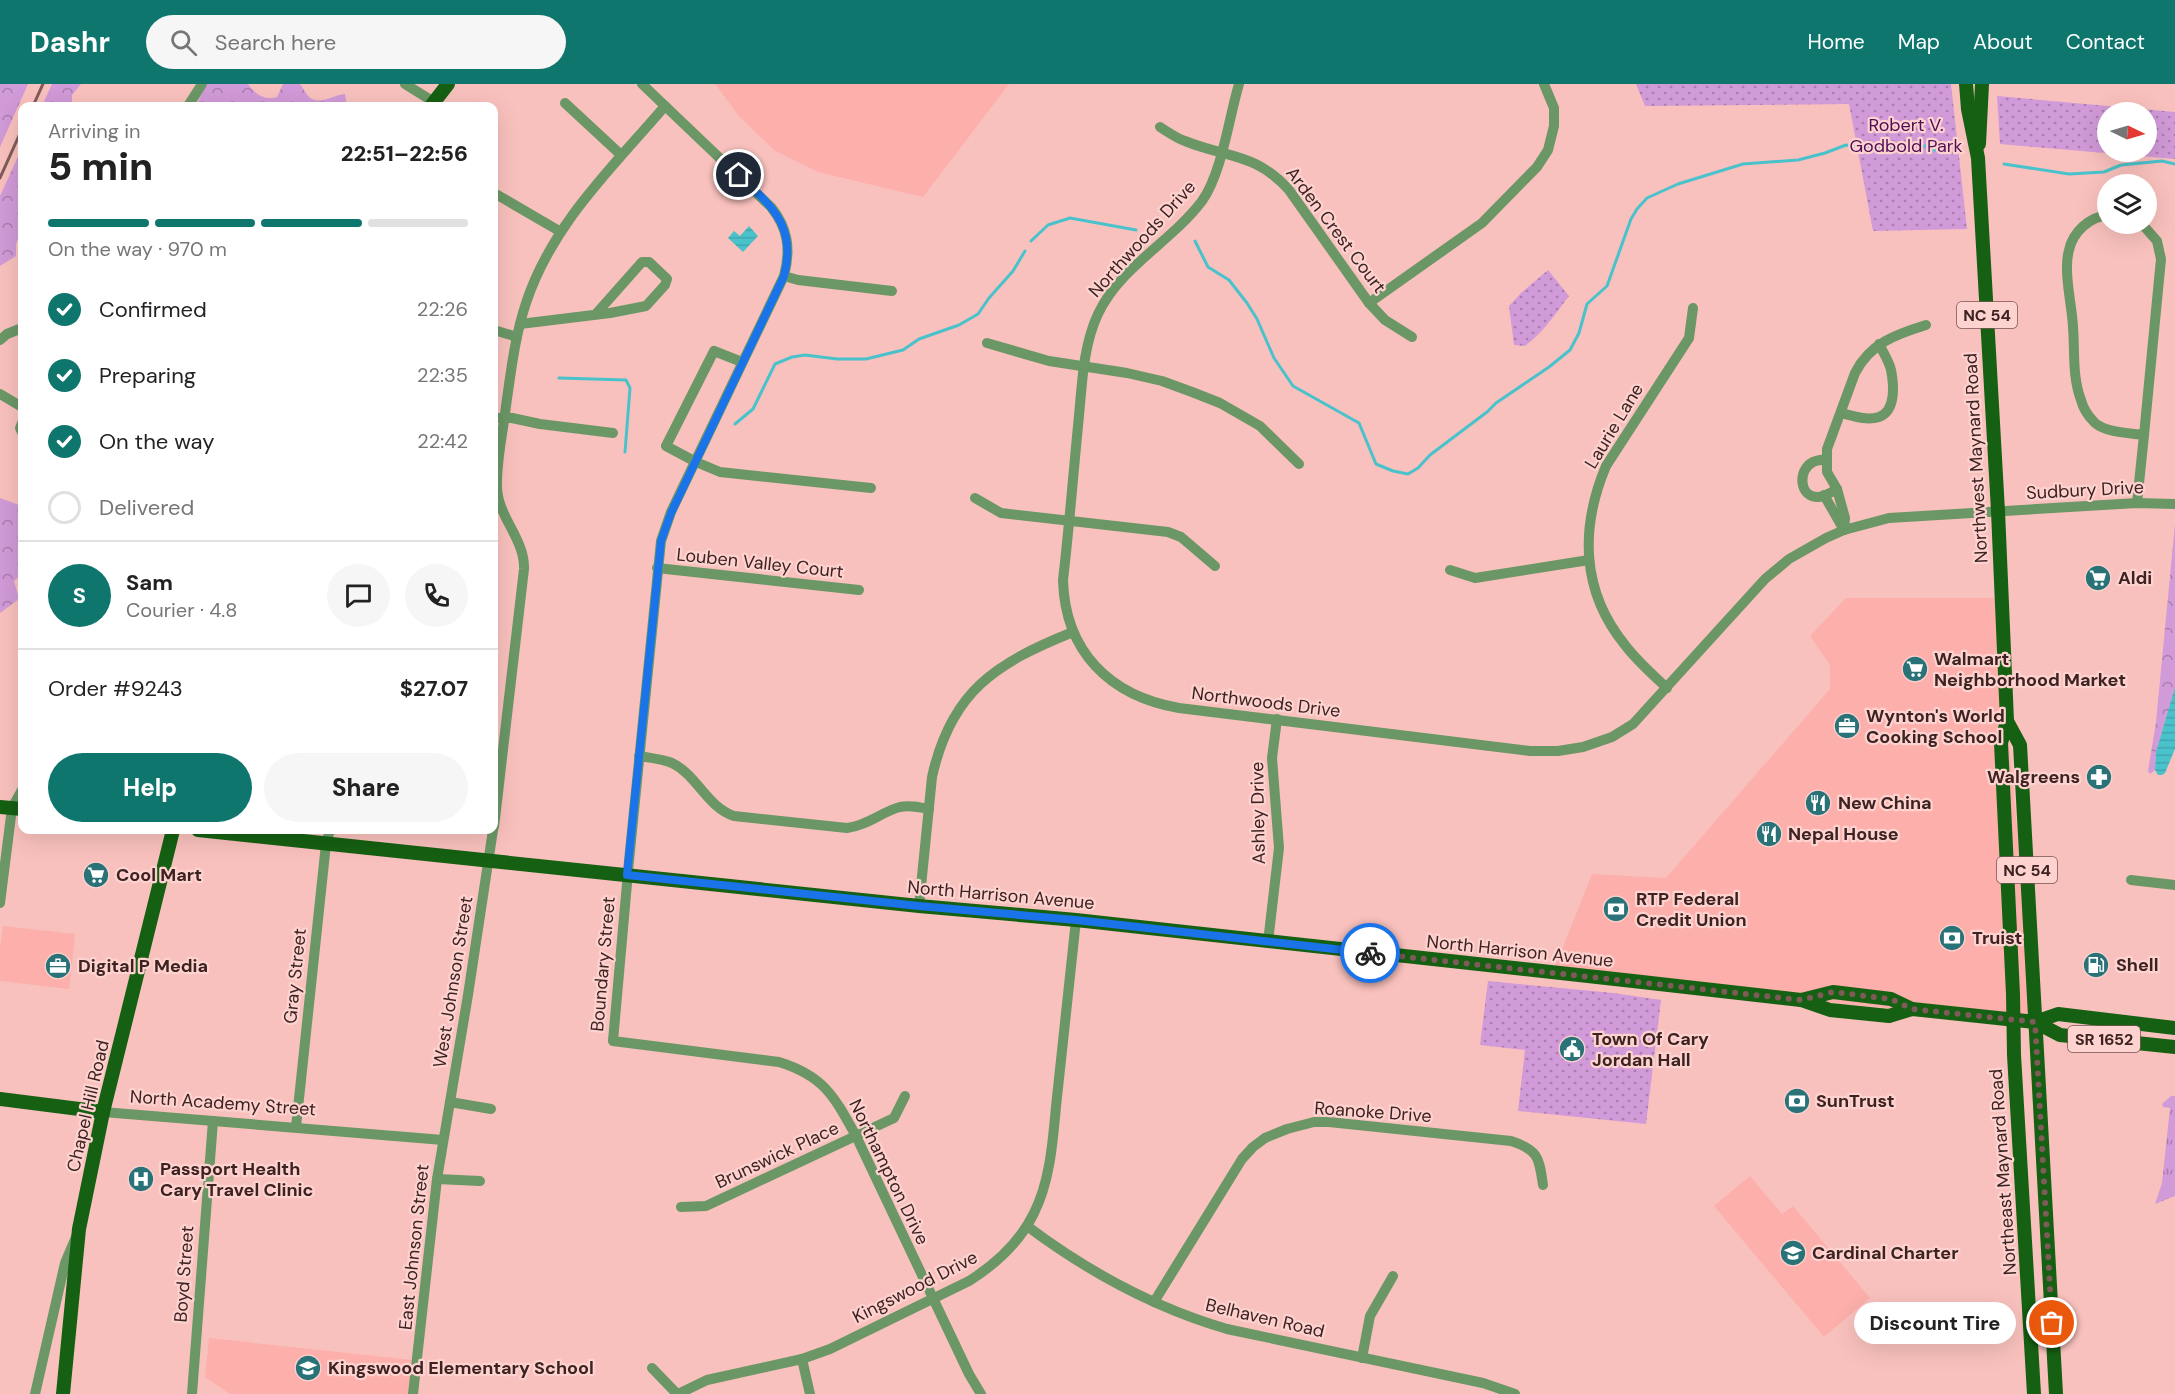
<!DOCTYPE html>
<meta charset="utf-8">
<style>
:root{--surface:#fff;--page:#f6f6f6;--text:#222;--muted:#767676;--line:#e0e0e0;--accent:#0f766e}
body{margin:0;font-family:"DM Sans",sans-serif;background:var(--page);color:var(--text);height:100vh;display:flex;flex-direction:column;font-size:22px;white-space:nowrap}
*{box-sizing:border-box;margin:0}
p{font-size:20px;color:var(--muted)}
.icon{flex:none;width:33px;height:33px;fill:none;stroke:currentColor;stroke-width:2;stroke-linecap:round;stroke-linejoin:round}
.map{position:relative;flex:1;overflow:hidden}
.sheet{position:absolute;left:18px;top:18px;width:480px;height:732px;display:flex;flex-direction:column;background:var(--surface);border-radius:12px;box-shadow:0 6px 24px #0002}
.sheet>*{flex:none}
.needle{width:39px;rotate:95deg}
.controls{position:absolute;left:2097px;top:18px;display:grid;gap:12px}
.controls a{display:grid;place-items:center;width:60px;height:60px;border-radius:50%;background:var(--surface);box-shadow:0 6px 24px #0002;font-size:30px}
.pin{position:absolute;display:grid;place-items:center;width:51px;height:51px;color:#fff;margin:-26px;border:3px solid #fff;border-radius:50%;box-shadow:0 2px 6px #0007}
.courier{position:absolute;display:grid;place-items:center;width:60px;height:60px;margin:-30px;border:4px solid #1a73e8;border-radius:50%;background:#fff;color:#222;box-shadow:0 2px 8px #0007}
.bubble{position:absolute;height:42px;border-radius:21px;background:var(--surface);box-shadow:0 6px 24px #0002;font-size:20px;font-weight:800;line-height:42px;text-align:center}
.overview em{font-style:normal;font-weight:800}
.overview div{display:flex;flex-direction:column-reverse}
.overview{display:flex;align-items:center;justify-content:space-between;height:102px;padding:0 30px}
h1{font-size:39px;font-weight:800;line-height:45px}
.bar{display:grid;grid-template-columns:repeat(4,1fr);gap:9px 6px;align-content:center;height:72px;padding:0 30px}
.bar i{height:8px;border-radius:4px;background:var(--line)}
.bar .selected{background:var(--accent)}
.bar p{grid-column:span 4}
.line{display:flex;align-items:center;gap:15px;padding:0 30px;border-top:2px solid var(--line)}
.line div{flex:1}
.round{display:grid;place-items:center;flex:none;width:63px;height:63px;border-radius:32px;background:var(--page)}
ol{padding:0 30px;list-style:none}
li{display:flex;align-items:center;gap:18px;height:66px}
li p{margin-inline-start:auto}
li .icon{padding:6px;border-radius:50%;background:var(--accent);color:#fff;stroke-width:4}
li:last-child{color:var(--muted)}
li i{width:33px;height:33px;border:3px solid var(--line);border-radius:50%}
.button{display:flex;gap:12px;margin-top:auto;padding:12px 30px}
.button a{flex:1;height:69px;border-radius:36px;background:var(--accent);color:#fff;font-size:24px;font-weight:800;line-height:69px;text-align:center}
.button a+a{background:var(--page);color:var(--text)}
header{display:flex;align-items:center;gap:36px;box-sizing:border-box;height:84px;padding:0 30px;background:var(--accent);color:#fff}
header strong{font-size:28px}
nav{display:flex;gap:33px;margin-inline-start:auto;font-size:21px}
.search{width:420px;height:54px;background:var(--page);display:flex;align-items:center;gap:15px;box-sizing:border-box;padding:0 21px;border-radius:33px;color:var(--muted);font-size:22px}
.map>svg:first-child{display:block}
</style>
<header>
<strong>Dashr</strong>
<div class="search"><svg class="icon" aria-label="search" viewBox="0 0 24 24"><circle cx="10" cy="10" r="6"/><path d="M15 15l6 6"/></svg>Search here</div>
<nav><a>Home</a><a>Map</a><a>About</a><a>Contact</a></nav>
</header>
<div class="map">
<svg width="2175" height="1310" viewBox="0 0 2175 1310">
<defs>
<pattern id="grass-tufts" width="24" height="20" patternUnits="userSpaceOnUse" patternTransform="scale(1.5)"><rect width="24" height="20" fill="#d19ad8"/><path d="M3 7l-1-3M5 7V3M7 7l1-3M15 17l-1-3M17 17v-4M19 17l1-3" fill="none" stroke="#ab7daf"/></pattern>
<pattern id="forest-crowns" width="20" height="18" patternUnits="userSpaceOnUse" patternTransform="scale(1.5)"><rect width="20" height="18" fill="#d19ad8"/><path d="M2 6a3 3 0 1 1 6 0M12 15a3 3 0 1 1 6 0" fill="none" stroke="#ab7daf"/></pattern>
<pattern id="park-dots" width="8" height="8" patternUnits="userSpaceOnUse" patternTransform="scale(1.5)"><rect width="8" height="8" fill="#d19ad8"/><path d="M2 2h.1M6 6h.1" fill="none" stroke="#ab7daf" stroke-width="1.8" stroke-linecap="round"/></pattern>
<pattern id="water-rules" width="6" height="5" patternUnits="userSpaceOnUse" patternTransform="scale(1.5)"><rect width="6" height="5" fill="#49c2cb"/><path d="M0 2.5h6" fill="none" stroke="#41a6ae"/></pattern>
</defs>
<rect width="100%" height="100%" fill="#f9c1bd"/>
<g fill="#fcafab">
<polygon points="715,0 1009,0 923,113 818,88 775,67 739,32"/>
<polygon points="1846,514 2001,514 2007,637 2035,938 1770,913 1553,888 1592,790 1666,794 1830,605 1830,581 1810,552"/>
<polygon points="3,842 75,850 69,905 0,897 0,865"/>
<polygon points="1750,1092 1782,1130 1793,1122 1870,1214 1824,1253 1714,1122"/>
<polygon points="209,1254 412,1276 408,1310 230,1310 205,1293"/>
</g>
<polygon fill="url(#grass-tufts)" points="2171,1012 2175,1012 2175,1112 2155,1120 2162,1099 2170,1024 2163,1023 2162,1020"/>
<g fill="url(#forest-crowns)">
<polygon points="0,0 28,0 0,63"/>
<polygon points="52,0 81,0 72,11 72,19 75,22 42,22"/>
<path d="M207,0H248C255,10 265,17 277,13L283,0H300C303,4 306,10 309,13C320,22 333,11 345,10L347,22H197V19Z"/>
<polygon points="22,64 22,143 16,160 16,172 0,182 0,112"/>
<polygon points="0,414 22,422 22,490 14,497 19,515 0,529"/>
<polygon points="2175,440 2175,603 2156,668 2155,686 2150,690 2148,687 2156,638"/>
</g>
<g fill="url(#park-dots)" fill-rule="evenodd">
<polygon points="1636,0 1951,0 1967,145 1873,147 1849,20 1645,22"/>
<path d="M1997,12L2175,28V75L2000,60ZM2146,28V68H2108V28Z"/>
<path d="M1548,186L1569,212C1555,230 1544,248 1525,262L1514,261L1509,222L1521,209Z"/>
<polygon points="1488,897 1613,909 1661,916 1646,1040 1518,1027 1525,966 1480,961"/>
</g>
<g fill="url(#water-rules)">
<polygon points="749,142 758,152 743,168 728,154 734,147 740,152"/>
<polygon points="2175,603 2175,665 2165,689 2162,691 2158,691 2155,686 2156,668"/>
</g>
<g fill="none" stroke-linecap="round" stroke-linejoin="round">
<g stroke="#49c2cb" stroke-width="3">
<polyline points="2004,80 2069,90 2104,88 2121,81 2162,77 2175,80"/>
<polyline points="1031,157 1048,141 1070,134 1136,146"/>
<polyline points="1195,157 1208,183 1229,196 1247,219 1257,235 1274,274 1293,302 1359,339 1376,380 1393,387 1408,390 1418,384 1430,371 1487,328 1496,319 1549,283 1570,266 1579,249 1587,220 1607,202 1631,135 1637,125 1647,114 1678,100 1743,80 1798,76 1825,69 1846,61 1879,65 1906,61 1925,62 1938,67"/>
<polyline points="559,294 626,296 630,304 625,368"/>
<polyline points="735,340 753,325 775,280 792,273 805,271 837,275 866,275 903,266 919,255 959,241 978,230 989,214 1013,187 1025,167"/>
</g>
<g stroke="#6b9766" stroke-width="10">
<polyline points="405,0 434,18"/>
<path d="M642,0L771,123C788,144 791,165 784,192L671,428L661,457L629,777L613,957L779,978C824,992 834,1012 856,1052L969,1290L981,1310"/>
<path d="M1239,0C1229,33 1222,89 1202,117C1171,158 1120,183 1098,230C1082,264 1082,305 1078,342C1073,393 1069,445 1063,496C1065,568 1110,612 1179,624L1530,667H1558L1583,663L1612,653L1633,640L1765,495L1789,475L1826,454L1844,446L1889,434L2137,419L2175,420"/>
<polyline points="565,19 620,70"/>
<polyline points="188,22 202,0"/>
<path d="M1160,43C1168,48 1176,54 1185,57C1227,74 1256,69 1289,106L1369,219L1385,236L1412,253"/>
<polyline points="494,109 561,148"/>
<path d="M2108,131C2089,133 2073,148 2069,166C2063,187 2072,221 2073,243C2075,268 2072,292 2081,316C2083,324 2089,333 2095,339C2107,349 2129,349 2144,351L2161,175L2157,157L2142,140"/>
<polyline points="784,192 798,196 892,207"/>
<polyline points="1369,219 1482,139 1537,83 1548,66 1554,42 1554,24 1544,0"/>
<polyline points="520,240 610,229 646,222 665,201 667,195 649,178 642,178 595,231"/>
<polyline points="494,246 517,253"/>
<polyline points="0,256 7,250 22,244"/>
<polyline points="987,259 1049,277 1127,289 1162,297 1192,308 1220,319 1260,342 1299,380"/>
<polyline points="742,278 714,267 666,362 696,378 720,388 871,404"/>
<polyline points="0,310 22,323"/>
<path d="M1841,329C1853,332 1867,337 1879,333C1896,327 1894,301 1891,286C1889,277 1883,268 1879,260"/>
<polyline points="494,334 512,334 540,340 613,349"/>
<polyline points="22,339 20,344 22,348"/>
<path d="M1827,375C1822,376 1817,376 1813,378C1797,386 1799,414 1819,413C1825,412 1832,408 1837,405"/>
<polyline points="1824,411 1844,446"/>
<polyline points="975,414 1001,429 1168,448 1181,453 1215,482"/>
<polyline points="2137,419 2144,351"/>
<path d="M1844,446L1845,434L1837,405L1827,388V365L1855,289C1870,259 1897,250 1926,241"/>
<polyline points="657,484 859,506"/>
<polyline points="1450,486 1475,494 1589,476"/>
<path d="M1667,604C1652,590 1637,577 1625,561C1581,507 1580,444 1606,382L1689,254L1693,224"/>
<path d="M639,672C650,674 662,675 672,679C697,691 707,723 734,732L847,744C869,741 881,728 900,723C909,721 919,723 929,725"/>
<path d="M494,743L524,485C525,455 498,433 497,404C496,377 503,349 506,322C511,287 515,252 526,219C552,140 612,84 665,22"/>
<polyline points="2131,796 2175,801"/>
<polyline points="0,819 12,724 22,706"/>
<path d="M919,822L932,693C951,607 996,579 1073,548"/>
<polyline points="1268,858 1279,764 1272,674 1277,635"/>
<polyline points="450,1018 491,1025"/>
<polyline points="103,1028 443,1056"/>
<polyline points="296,1043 326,760 330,746"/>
<polyline points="437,1095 480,1097"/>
<polyline points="681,1123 706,1122 894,1034 905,1012"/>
<path d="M1027,1142C1087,1187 1155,1224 1227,1245L1483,1299L1515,1310"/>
<path d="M1154,1218L1242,1075L1253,1063L1265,1054L1287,1045L1314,1038H1329L1511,1057C1539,1066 1539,1074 1543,1101"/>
<polyline points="1362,1274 1370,1232 1393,1192"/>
<polyline points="802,1275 810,1310"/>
<polyline points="652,1284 677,1310"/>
<polyline points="35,1310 65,1179 76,1153"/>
<polyline points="192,1310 213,1037"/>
<polyline points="413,1310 437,1095 468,911 493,746"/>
<path d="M678,1310L707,1296L802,1275L830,1265L969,1197C996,1180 1020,1158 1034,1129C1053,1091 1053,1045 1058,1004C1064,948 1070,892 1076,836"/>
</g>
<g stroke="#156012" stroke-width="14">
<polyline points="1966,0 1968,25 1978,74 1998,427 2007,637 2001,659 2013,910 2014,971 2034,1310"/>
<polyline points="431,22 448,0"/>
<polyline points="1979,60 1982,0"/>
<polyline points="2007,637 2020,661 2056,1310"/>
<polyline points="0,723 22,725"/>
<polyline points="198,746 919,822 1076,836 1633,897 1801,916 1830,926 1889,932 1912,925"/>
<polyline points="1801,916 1833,908 1891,915 1912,925 2035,938 2060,951 2175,963"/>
<polyline points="2035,938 2058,930 2175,944"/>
<polyline points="0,1015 103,1028"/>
<polyline points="63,1310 79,1145 103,1028 173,746"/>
</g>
<g stroke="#805b59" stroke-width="3">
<polyline points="33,22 43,0"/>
<polyline points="0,94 22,45"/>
</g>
</g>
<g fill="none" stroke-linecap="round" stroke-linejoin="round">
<polyline stroke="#7e5a58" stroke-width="6" stroke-dasharray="0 10.8" points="1370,869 1801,916 1833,908 1891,915 1912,925 2035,938 2052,1239"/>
<path stroke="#1a73e8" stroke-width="8" d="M739,91C772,123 797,142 784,192L671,429L661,457L627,791L919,822L1076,836L1370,869"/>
</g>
<defs>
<g id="supermarket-disc" transform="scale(1.35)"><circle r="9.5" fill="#287278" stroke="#fdd2cf"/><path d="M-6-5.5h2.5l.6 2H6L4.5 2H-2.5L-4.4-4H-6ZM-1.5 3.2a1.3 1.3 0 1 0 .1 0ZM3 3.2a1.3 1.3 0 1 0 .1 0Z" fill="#fff"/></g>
<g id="office-disc" transform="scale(1.35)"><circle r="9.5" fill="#287278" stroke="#fdd2cf"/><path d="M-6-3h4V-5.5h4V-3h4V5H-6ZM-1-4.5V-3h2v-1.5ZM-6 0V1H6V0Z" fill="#fff"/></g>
<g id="pharmacy-disc" transform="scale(1.35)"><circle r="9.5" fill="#287278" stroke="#fdd2cf"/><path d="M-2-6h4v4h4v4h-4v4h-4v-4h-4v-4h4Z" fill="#fff"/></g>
<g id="restaurant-disc" transform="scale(1.35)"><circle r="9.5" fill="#287278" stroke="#fdd2cf"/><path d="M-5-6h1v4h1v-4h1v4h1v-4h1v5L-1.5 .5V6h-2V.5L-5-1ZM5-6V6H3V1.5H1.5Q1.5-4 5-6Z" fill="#fff"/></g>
<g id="bank-disc" transform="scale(1.35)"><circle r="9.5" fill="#287278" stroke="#fdd2cf"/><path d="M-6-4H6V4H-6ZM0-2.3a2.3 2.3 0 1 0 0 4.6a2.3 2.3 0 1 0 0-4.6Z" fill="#fff"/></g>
<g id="fuel-disc" transform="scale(1.35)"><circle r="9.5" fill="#287278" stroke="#fdd2cf"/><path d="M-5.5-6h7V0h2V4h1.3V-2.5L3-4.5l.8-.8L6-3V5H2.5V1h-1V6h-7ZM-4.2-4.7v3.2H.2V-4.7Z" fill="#fff"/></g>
<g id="civic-disc" transform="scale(1.35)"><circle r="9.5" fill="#287278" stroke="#fdd2cf"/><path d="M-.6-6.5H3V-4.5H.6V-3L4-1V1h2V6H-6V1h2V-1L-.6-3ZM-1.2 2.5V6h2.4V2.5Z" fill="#fff"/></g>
<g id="hospital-disc" transform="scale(1.35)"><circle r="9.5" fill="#287278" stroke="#fdd2cf"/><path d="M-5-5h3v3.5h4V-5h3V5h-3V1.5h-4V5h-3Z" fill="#fff"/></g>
<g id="school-disc" transform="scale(1.35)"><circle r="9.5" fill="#287278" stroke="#fdd2cf"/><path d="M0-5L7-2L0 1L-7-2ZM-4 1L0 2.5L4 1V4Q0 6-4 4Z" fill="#fff"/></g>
</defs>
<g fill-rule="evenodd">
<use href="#supermarket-disc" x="2098" y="494"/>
<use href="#supermarket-disc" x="1915" y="585"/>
<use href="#office-disc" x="1847" y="642"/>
<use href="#pharmacy-disc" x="2099" y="693"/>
<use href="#restaurant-disc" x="1818" y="719"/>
<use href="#restaurant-disc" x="1769" y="750"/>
<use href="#supermarket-disc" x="96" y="791"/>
<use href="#bank-disc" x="1616" y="825"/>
<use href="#bank-disc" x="1952" y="854"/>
<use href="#fuel-disc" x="2096" y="881"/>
<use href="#office-disc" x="58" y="882"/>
<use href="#civic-disc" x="1572" y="965"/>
<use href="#bank-disc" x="1797" y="1017"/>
<use href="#hospital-disc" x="141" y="1095"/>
<use href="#school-disc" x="1793" y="1169"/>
<use href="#school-disc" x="308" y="1284"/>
</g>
<g text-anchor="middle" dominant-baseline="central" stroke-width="4.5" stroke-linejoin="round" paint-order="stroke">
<g fill="#fdd2cf" stroke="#765755" stroke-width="1.5">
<rect x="1957" y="218" width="60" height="26" rx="4.5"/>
<rect x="1997" y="773" width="60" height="26" rx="4.5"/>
<rect x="2068" y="942" width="72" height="26" rx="4.5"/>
</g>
<g font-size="16" font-weight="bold" fill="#3c2221">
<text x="1987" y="231">NC 54</text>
<text x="2027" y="786">NC 54</text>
<text x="2104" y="955">SR 1652</text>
</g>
<g font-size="18" fill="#4f0f58" stroke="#fdd2cf">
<text x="1906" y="41">Robert V.<tspan x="1906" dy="21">Godbold Park</tspan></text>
</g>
<g font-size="18" fill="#3c2221" stroke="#fdd2cf">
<text transform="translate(1336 146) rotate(53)">Arden Crest Court</text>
<text transform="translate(1142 155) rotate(-48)">Northwoods Drive</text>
<text transform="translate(1614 342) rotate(-59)">Laurie Lane</text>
<text transform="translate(1976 374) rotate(-93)">Northwest Maynard Road</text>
<text transform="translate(2085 406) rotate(-3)">Sudbury Drive</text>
<text transform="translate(760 479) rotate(6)">Louben Valley Court</text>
<text transform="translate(1266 618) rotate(7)">Northwoods Drive</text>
<text transform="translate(1258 729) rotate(-91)">Ashley Drive</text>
<text transform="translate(1001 811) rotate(5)">North Harrison Avenue</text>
<text transform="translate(1520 867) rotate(6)">North Harrison Avenue</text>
<text transform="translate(603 880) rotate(-85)">Boundary Street</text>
<text transform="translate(295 892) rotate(-84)">Gray Street</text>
<text transform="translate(453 898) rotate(-81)">West Johnson Street</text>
<text transform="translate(223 1019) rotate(4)">North Academy Street</text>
<text transform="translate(88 1022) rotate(-77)">Chapel Hill Road</text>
<text transform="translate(1373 1028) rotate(4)">Roanoke Drive</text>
<text transform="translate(777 1071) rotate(-25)">Brunswick Place</text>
<text transform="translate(889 1088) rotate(64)">Northampton Drive</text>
<text transform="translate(2003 1088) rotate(-94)">Northeast Maynard Road</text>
<text transform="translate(414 1163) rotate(-84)">East Johnson Street</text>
<text transform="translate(184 1190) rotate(-86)">Boyd Street</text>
<text transform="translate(915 1203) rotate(-27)">Kingswood Drive</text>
<text transform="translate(1265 1234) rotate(13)">Belhaven Road</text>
</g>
<g font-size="18" font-weight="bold" fill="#3c2221" stroke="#fdd2cf" text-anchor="start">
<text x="2118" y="494">Aldi</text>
<text x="1934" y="575">Walmart<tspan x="1934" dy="21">Neighborhood Market</tspan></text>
<text x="1866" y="632">Wynton's World<tspan x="1866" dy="21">Cooking School</tspan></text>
<text x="2080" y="693" text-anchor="end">Walgreens</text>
<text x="1838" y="719">New China</text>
<text x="1788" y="750">Nepal House</text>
<text x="116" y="791">Cool Mart</text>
<text x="1636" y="815">RTP Federal<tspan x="1636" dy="21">Credit Union</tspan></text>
<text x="1972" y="854">Truist</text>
<text x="2116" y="881">Shell</text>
<text x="78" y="882">Digital P Media</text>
<text x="1592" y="955">Town Of Cary<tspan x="1592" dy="21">Jordan Hall</tspan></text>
<text x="1816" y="1017">SunTrust</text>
<text x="160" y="1085">Passport Health<tspan x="160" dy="21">Cary Travel Clinic</tspan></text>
<text x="1812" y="1169">Cardinal Charter</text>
<text x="328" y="1284">Kingswood Elementary School</text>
</g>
</g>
</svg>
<div class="controls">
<a><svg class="needle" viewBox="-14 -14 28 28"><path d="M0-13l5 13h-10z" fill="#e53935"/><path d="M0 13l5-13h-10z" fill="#767676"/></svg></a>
<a><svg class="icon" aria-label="layers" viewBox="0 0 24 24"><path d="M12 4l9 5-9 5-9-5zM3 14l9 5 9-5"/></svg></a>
</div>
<div class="pin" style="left:2052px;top:1239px;background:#ea580c"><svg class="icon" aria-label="bag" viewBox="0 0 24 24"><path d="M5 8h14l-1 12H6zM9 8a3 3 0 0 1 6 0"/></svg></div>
<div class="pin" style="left:739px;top:91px;background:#1f2937"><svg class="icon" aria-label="home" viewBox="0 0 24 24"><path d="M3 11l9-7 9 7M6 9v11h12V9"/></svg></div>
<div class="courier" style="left:1370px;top:869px"><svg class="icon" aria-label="bike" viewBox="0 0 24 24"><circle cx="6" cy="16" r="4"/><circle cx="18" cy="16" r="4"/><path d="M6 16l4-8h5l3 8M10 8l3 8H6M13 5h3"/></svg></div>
<div class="bubble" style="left:1854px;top:1218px;width:162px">Discount Tire</div>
<section class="sheet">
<div class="overview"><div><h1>5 min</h1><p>Arriving in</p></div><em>22:51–22:56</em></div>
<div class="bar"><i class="selected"></i><i class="selected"></i><i class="selected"></i><i></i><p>On the way · 970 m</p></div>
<ol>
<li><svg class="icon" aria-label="check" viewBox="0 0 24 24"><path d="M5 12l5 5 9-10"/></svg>Confirmed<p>22:26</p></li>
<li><svg class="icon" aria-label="check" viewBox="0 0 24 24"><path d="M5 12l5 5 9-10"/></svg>Preparing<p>22:35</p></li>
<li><svg class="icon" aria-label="check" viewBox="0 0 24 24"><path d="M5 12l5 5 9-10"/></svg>On the way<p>22:42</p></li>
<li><i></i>Delivered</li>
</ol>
<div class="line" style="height:108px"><b class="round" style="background:var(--accent);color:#fff">S</b><div><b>Sam</b><p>Courier · 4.8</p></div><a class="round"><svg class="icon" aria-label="chat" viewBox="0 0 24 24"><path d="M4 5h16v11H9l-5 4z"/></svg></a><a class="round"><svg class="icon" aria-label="phone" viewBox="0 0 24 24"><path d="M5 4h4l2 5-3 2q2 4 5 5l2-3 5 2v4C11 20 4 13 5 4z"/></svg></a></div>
<div class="line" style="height:78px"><div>Order #9243</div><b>$27.07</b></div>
<div class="button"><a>Help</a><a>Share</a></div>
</section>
</div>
